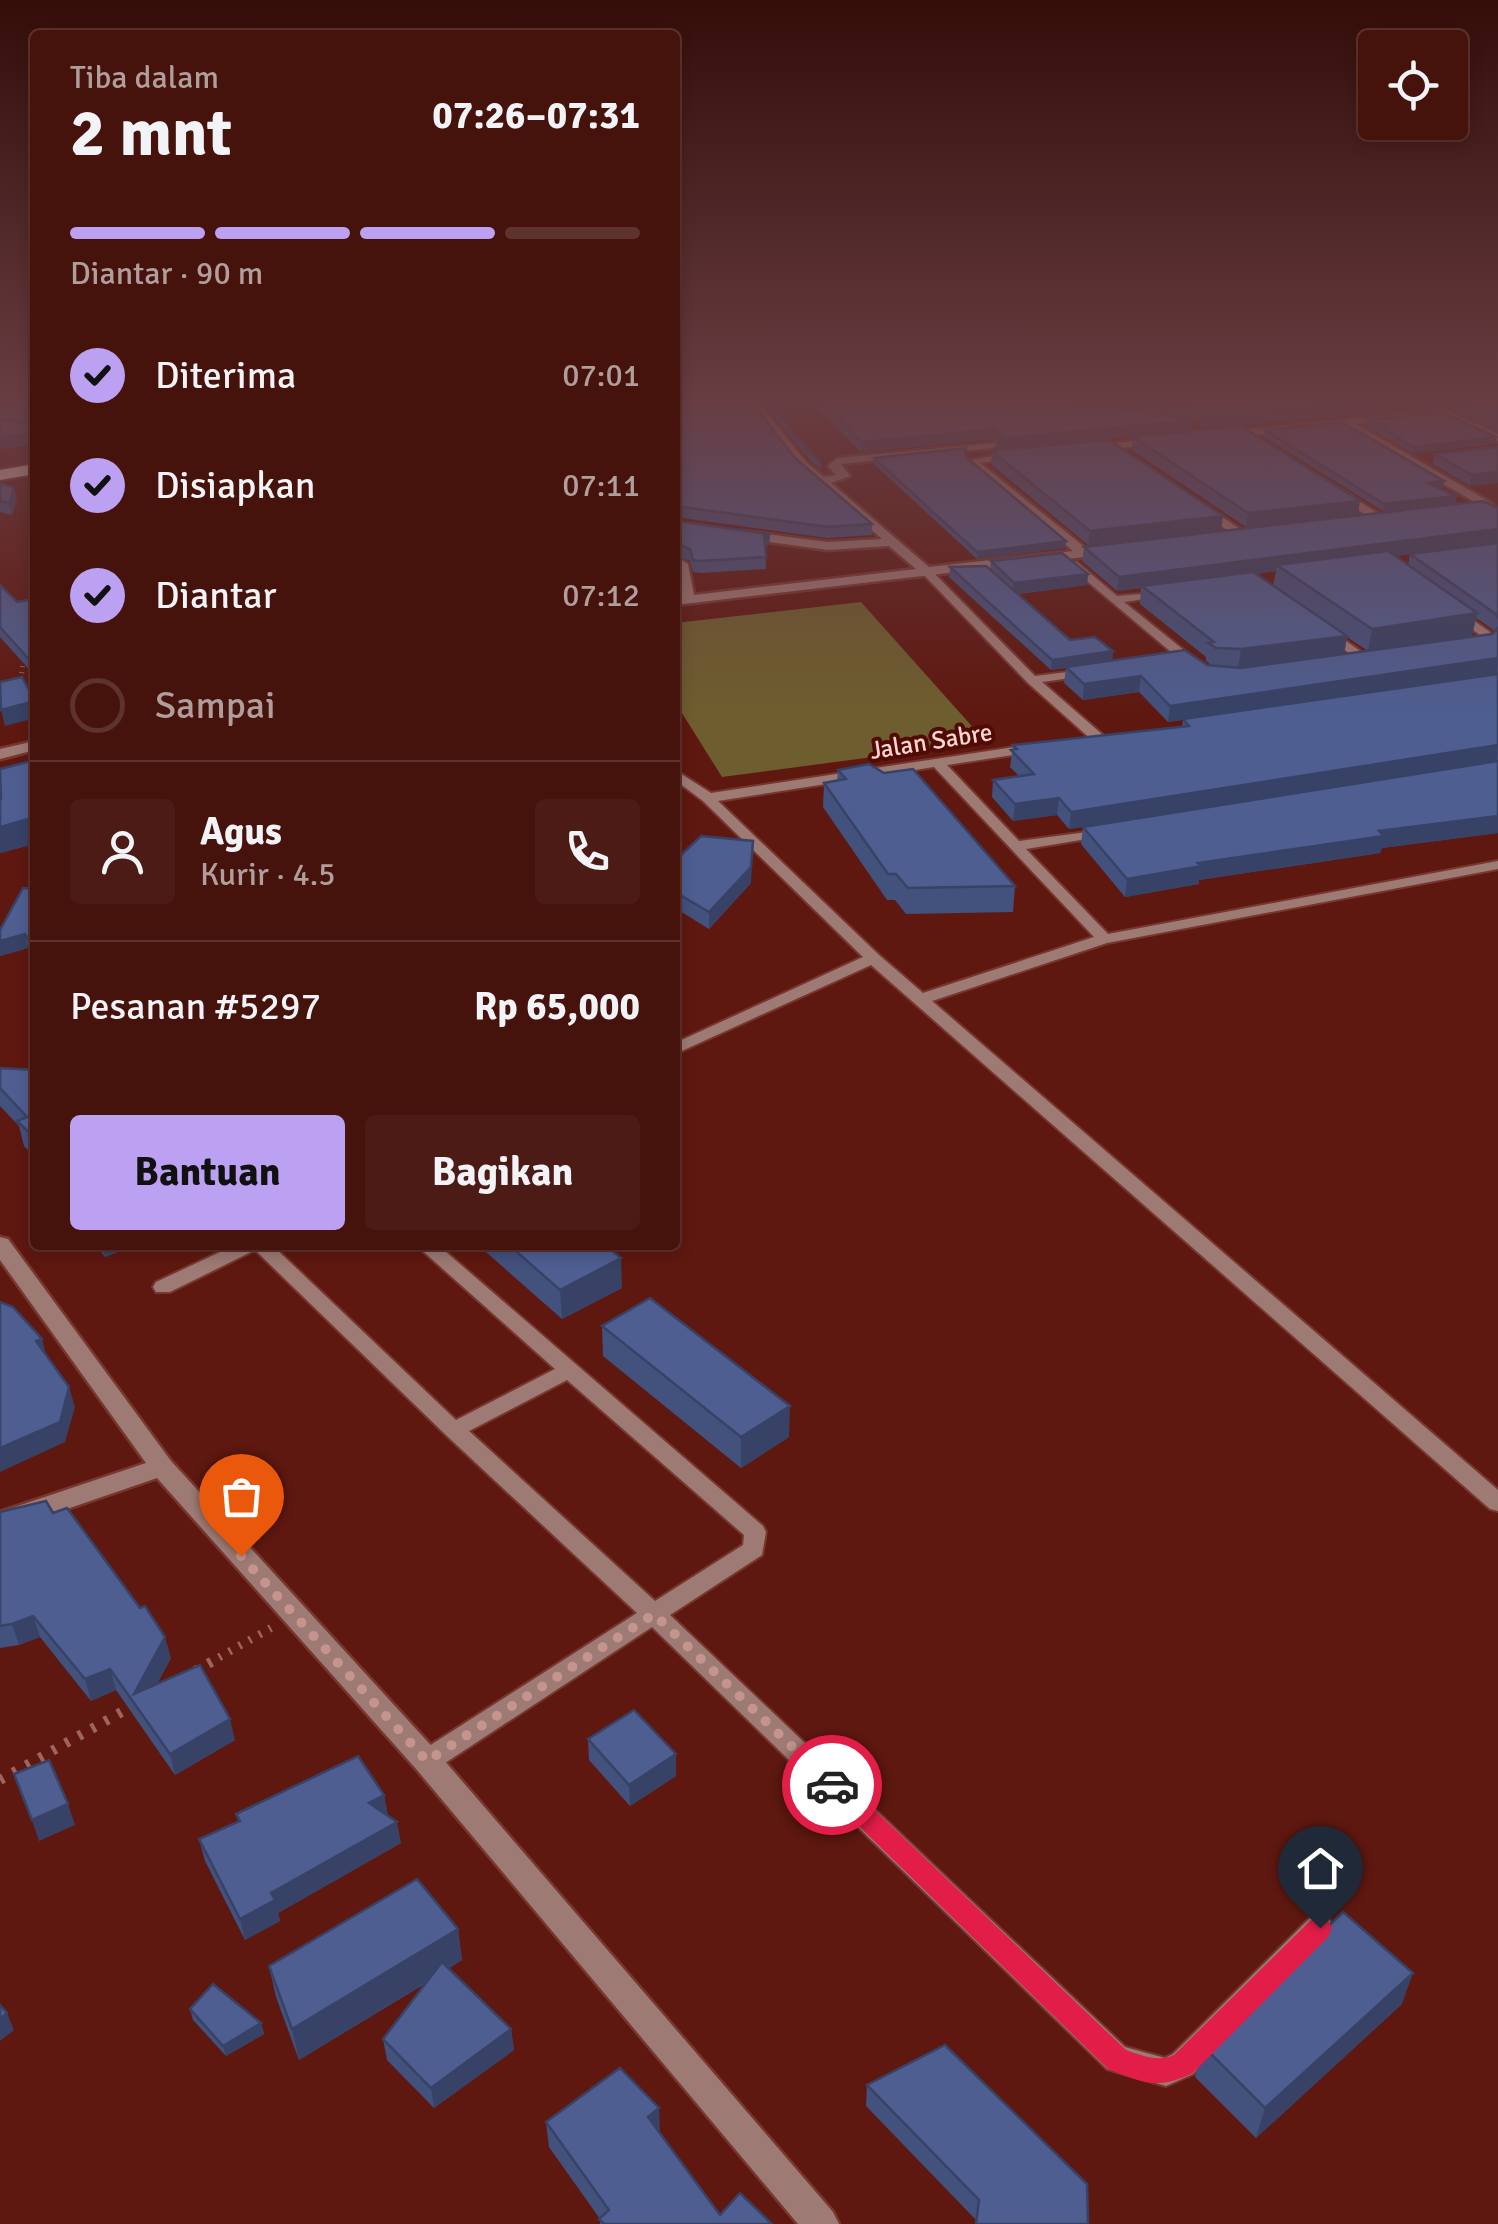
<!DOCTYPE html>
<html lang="id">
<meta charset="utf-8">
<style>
:root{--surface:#46120c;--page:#4d1b15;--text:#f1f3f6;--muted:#b09e9d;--line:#5e322d;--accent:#bca0f2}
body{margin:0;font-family:Signika,sans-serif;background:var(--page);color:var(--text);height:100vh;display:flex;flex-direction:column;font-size:38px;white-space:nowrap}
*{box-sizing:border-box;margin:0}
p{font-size:32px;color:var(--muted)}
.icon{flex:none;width:55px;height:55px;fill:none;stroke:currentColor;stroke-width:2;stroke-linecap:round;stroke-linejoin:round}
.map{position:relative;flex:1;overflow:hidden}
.panel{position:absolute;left:30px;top:30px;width:650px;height:1220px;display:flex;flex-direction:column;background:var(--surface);border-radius:10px;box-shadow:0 5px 15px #0003,0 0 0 2px var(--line)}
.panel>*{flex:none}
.buttons{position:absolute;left:1358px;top:30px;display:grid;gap:20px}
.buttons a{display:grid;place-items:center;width:110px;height:110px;border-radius:10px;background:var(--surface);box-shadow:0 5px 15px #0003,0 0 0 2px var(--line);font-size:50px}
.pin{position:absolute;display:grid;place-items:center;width:85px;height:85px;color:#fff;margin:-102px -42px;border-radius:50% 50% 50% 0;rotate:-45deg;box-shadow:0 0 10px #0007}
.pin .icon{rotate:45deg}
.courier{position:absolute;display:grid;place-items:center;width:100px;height:100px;margin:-50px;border:8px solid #e11d48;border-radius:50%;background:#fff;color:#222;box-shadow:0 2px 12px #0007}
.summary em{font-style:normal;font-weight:800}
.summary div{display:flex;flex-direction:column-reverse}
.summary{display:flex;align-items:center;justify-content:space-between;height:170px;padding:0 40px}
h1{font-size:65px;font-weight:800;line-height:75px}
.bar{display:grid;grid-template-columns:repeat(4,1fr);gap:15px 10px;align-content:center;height:120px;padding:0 40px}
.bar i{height:12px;border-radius:8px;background:var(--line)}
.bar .selected{background:var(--accent)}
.bar p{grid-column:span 4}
.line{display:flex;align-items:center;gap:25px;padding:0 40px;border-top:2px solid var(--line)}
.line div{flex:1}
.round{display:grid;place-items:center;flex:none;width:105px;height:105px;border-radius:10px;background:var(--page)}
ol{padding:0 40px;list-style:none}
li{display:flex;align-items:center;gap:30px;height:110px}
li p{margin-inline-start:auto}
li .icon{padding:10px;border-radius:50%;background:var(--accent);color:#111;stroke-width:4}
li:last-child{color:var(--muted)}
li i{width:55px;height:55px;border:5px solid var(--line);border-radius:50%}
.action{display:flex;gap:20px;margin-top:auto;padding:20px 40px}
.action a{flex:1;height:115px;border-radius:10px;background:var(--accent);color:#111;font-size:40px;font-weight:800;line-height:115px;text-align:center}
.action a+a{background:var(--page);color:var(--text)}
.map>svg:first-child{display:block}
</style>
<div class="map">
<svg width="1498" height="2224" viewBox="0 0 1498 2224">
<rect width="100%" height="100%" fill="#5e1810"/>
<polygon fill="#6e5d2e" points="861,602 986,742 722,777 675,702 675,623"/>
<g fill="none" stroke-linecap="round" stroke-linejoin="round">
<g stroke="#77372f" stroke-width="4">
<g id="service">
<polygon points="1069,562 1077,562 1117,596 1164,592 1164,596 1124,602 1190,655 1190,661 1174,663 1172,660 1177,657 1069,566"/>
<polygon points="922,569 930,569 1035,676 1092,669 1092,675 1042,682 1103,735 1103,741 1093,741 1028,683 922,573"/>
<polygon points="1452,611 1460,611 1490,632 1488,646 1469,648 1469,642 1479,640 1480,635 1452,615"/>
<polygon points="1324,631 1332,631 1374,661 1364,664 1324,635"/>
<path d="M1034,744L1041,748L1039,751L947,765L1019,841L1110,829V835L1105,836L1026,849L1108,934L1498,861V869L1107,943L932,1001L1498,1490V1511L1490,1509L871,965L675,1054V1043L863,957L703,801L675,780V770L711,793ZM934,767L1094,937L923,993L879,955L718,801Z"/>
<path d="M235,1245H272L456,1420L555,1369L416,1245H438L763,1526L766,1532L762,1555L670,1615L1125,2047L1165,2058L1173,2054L1309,1919L1319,1916L1329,1919L1333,1928L1329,1937L1193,2074L1166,2086L1107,2069L652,1627L436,1769L427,1772L418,1769L414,1761L418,1753L637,1613L446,1435L255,1250L170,1292H156L153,1287L156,1282ZM567,1380L744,1535L743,1545L655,1601L469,1431Z"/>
</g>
</g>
<g stroke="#77372f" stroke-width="5">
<g id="minor">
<polygon points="745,400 756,400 806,462 824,477 836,475 828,466 837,458 996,443 997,445 992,448 841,464 850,476 831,483 929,567 1073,551 965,461 1018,452 1024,455 1022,457 980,463 1087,549 1110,546 1116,550 1110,554 675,605 675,597 681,596 676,564 682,560 688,564 694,595 916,569 889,546 828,550 739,538 737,535 743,531 828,542 882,539 798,466"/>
<polygon points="1446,410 1498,434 1498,441 1441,415 1356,424 1493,504 1493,508 1485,508 1343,426 1226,438 1221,435 1226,432"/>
<polygon points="1157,439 1161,440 1161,444 1091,451 1086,448 1091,445"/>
<polygon points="1338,489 1342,490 1385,518 1375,521 1334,494 1332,492"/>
<polygon points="1197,505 1205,505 1247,534 1237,537 1197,509"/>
<polygon points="35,741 35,750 0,759 0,749"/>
<polygon points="0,1237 8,1239 171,1461 437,1752 833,2212 839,2224 798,2224 417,1770 157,1478 0,1532 0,1512 146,1463 0,1260"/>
</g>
</g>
<g stroke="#77372f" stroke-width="4">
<polygon id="trunk" points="35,464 35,474 0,480 0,470"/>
</g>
<polyline stroke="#9e655e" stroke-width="5" stroke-dasharray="1 5" stroke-linecap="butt" points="20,685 23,663 35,656"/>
<polyline stroke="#9e655e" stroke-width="8" stroke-dasharray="2.5 9" stroke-linecap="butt" points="209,1663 271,1628"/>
<g stroke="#9e655e" stroke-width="10" stroke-dasharray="4 11" stroke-linecap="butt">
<polyline points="195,1671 213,1661"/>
<polyline points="0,1780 136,1704"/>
</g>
<use href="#service" fill="#9e7a74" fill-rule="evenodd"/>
<use href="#minor" fill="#9e7a74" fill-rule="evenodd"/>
<use href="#trunk" fill="#f4deda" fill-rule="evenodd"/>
</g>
<g fill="#43517d" fill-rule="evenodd">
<polygon points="0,400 35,400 35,445 32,425 34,423 0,418"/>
<polygon points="675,400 795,458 872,524 872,535 828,538 675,517"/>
<polygon points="761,400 794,400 778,415 821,463 821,469 809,459 776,419 776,417 775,418"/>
<polygon points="809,400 1067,400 1194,420 1193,430 996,450 996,439 861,452"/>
<polygon points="1079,400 1498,400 1498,432 1444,406 1200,429 1201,420"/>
<polygon points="1368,420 1496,437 1495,444 1413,453 1367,427"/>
<polygon points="1265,430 1444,481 1443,488 1440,488 1456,496 1455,503 1383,511 1264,437"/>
<polygon points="1133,437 1358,514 1246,527 1132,450"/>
<polygon points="1498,447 1470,486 1433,464 1435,454"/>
<polygon points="992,451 1221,530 1088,545 991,464"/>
<polygon points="966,457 1065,548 977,559 874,464 874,458"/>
<polygon points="0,483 17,500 12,515 0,512"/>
<path d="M1498,508V833L1382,848L1380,853L1199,880V884L1125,897L1081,844L1083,827L1069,829L1057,815L1013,821L992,797L993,780L1019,776L1010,767L1013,745L1182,727L1183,720L1168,722L1139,692L1083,700L1064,683L1066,668L1051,670L949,577L950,567L990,569L991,561L1088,574L1087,585L1018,594L1070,640L1113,651L1112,661L1211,665L1206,661V657L1140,604L1141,588L1117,591L1082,561L1084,547ZM1410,554L1408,565L1396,556ZM1276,571L1273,586L1256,574ZM1476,618L1492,629L1494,632L1492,634L1378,650L1472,636ZM1347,637L1368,651L1344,654Z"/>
<polygon points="675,521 770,534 769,545 765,546 766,569 701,573 693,572 690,561 680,557"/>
<polygon points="0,585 17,602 35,599 35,676 0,637"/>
<polygon points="35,760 35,845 34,844 0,853 0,769"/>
<polygon points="838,770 1015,886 1013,912 906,914 895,900 887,900 823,807 824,783 837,781"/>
<polygon points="675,854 751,883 709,929 675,908"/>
<polygon points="35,889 35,960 28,948 0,956"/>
<polygon points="0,1068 35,1070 35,1157 24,1146 19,1126 0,1106"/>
<polygon points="96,1245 136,1245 105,1257"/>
<polygon points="478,1245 605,1245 622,1288 562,1319"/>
<polygon points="602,1326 789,1437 741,1468 603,1356"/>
<polygon points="0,1512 53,1513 171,1658 157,1684 235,1740 175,1775 116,1690 91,1701 40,1637 19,1645 0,1648"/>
<polygon points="588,1739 676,1754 676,1776 630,1806 589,1760"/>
<polygon points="384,1795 388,1816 401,1843 278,1913 280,1921 245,1940 205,1861 199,1839 238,1822 236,1814"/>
<polygon points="458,1929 462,1960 448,1969 511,2029 514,2050 434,2108 387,2060 383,2039 426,1983 299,2060 276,1997 269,1966"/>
<polygon points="1402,2004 1256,2138 1195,2077 1203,2046"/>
<polygon points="190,2009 261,2023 264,2034 226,2056 193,2020"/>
<polygon points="867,2085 1088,2224 975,2224 976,2220 866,2106"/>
<polygon points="546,2122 660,2132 720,2215 772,2224 600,2224 600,2219 549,2147"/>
</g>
<g fill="#374266">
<polygon points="783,400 794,400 778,415 776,413 775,418 775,408"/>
<polygon points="1397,400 1445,400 1444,406 1200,429 1202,419"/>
<polygon points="1194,420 1193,430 996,450 997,439"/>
<polygon points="996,429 996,439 861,452 862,442"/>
<polygon points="35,433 35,445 0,449 0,437"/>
<polygon points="1496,437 1495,444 1413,453 1414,447"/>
<polygon points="1498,472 1498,483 1470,486 1472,475"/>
<polygon points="1444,481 1443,488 1427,490 1428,483"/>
<polygon points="14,488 17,500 12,515 9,503"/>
<polygon points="1456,496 1455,503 1383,511 1384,504"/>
<polygon points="1360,501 1358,514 1246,527 1248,513"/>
<polygon points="1223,516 1221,530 1088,545 1090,531"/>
<polygon points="1498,529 1498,543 1285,570 1277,565 1276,571 1144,588 1142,586 1141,588 1117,591 1119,577"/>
<polygon points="770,534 769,545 764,546 764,535"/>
<polygon points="1066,541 1065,548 977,559 977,552"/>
<polygon points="680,545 680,557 675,562 675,550"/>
<polygon points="1088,574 1087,585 1013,594 1014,583"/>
<polygon points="1477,613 1472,636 1368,651 1372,629"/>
<polygon points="1347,636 1344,655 1238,668 1241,649"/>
<polygon points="1113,651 1112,661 1051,670 1052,660"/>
<polygon points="1498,658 1497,673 1168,722 1170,706"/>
<polygon points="1141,676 1139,692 1083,700 1084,684"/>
<polygon points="35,701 35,718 5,726 1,710"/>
<polygon points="1498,745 1497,761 1069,829 1071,812"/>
<polygon points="1059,798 1057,815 1013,821 1015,804"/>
<polygon points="1498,816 1498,833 1382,848 1380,853 1199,880 1199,884 1125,897 1127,879 1198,863 1379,831"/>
<polygon points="28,819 34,844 0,853 0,827"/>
<polygon points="753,841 751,883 709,929 709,912"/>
<polygon points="25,934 28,948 0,956 0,941"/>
<polygon points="102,1245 136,1245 105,1257"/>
<polygon points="621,1258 622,1288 562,1319 560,1290"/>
<polygon points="42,1339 47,1359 36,1341"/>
<polygon points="69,1387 75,1407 65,1442 0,1472 0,1448"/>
<polygon points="790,1406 789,1437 741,1468 741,1437"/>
<polygon points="33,1616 40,1637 19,1645 12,1624"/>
<polygon points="165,1637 171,1658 141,1713 134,1694"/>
<polygon points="110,1669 116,1690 91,1701 85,1679"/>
<polygon points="230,1719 235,1740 175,1775 170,1754"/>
<polygon points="676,1754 676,1776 630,1806 629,1785"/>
<polygon points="384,1795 388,1816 369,1803"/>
<polygon points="68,1804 75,1825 39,1841 32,1820"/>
<polygon points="397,1822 401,1843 278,1913 280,1921 245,1940 240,1919 271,1893"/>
<polygon points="458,1929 462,1960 299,2060 292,2029"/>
<polygon points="1413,1973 1402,2004 1256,2138 1265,2108"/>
<polygon points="7,2013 14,2030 0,2041 0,2019"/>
<polygon points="261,2023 264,2034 226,2056 223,2046"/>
<polygon points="511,2029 514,2050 434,2108 431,2088"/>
<polygon points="659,2108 660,2132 648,2117"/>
</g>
<g fill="#4e5e91" stroke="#374266" stroke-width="2.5">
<polygon points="0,400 35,400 35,417 33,412 0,407"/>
<polygon points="675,400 750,400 795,458 872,524 828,527 675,506"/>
<polygon points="769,400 783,400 775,408"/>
<polygon points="819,400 1067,400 1194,420 997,439 1001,436 996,429 862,442"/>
<polygon points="1142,400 1397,400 1202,419 1207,415 1204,410"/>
<polygon points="1455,400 1498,400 1492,402 1498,405 1498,421"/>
<polygon points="1442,412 1496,437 1414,447 1368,420"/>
<polygon points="776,413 821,463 809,453"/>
<polygon points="0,419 32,425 35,423 35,433 0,437"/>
<polygon points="1342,422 1444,481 1428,483 1456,496 1384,504 1265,430"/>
<polygon points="1241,426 1360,501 1248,513 1133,437"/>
<polygon points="1109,440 1223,516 1090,531 992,451"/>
<polygon points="1498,447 1498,472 1472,475 1435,454"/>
<polygon points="966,448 966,457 1066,541 977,552 874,458"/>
<polygon points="0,483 14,488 9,503 0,501"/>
<polygon points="1483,501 1498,508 1498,529 1119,577 1084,547"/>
<polygon points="675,521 770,534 764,535 766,557 701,561 693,560 690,549 680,545 675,550"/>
<polygon points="1498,543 1498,618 1496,614 1410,554"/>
<polygon points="1388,551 1477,613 1372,629 1277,565"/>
<polygon points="1062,553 1088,574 1014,583 991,561"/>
<polygon points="986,566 1070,640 1095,637 1113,651 1052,660 950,567"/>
<polygon points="1253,572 1347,636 1241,649 1216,648 1208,643 1214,642 1142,586"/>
<polygon points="0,585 17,602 35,599 35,666 0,627"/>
<polygon points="1498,628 1498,658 1170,706 1141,676 1084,684 1066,667 1185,650 1207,665 1241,668 1492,634"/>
<polygon points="1498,674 1498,745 1071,812 1059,798 1015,804 993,780 1034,774 1011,750 1017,749 1013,745 1189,726 1183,719"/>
<polygon points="22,677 35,701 1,710 0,682"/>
<polygon points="35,760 35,828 28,819 0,827 0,799 1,799 0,769"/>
<polygon points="1498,761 1498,816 1379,831 1384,836 1198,863 1202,866 1127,879 1083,827"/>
<polygon points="869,764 884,773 913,769 1015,886 908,888 896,874 888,874 824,783 846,779 838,770"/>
<polygon points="701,836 753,841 751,867 709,912 675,892 675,854 680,856"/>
<polygon points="23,888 35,889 34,949 25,934 0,941 0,930"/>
<polygon points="0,1068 35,1070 35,1138 17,1121 27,1117 0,1088"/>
<polygon points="509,1245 605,1245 621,1258 560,1290"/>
<polygon points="650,1298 790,1406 741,1437 602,1326"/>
<polygon points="0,1302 13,1307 42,1339 36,1341 69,1387 60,1422 0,1448"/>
<polygon points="46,1501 53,1513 67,1508 140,1608 145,1606 165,1637 134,1694 200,1665 230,1719 170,1754 110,1669 85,1679 33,1616 12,1624 0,1626 0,1512"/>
<polygon points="634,1710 676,1754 629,1785 588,1739"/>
<polygon points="358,1756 384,1795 369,1803 397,1822 271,1893 275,1900 240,1919 199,1839 240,1821 236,1814"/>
<polygon points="49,1760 68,1804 32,1820 14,1774"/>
<polygon points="417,1879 458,1929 292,2029 269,1966"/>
<polygon points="1343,1912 1413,1973 1265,2108 1203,2046"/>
<polygon points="442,1962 511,2029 431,2088 383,2039"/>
<polygon points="213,1984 261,2023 223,2046 190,2009"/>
<polygon points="0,2005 7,2013 0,2019"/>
<polygon points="945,2045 1087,2184 1088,2224 976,2224 979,2200 867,2085"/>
<polygon points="620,2068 659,2108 648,2117 720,2215 740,2193 772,2224 604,2224 599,2219 609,2210 546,2122"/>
</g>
<linearGradient id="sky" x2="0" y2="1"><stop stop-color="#340d09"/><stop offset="0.56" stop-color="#683d42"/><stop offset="1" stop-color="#683d42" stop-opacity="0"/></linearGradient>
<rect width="1498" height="712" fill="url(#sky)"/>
<path fill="#e11d48" d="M832,1775L841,1778L1126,2050C1142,2056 1159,2062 1174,2055L1311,1920L1320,1917L1328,1920L1332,1928L1328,1937L1193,2073C1158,2090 1143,2083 1108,2069L824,1792L820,1785L824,1778Z"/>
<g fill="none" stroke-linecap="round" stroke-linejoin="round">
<polyline stroke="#c5948d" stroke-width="10" stroke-dasharray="0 18" points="241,1556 427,1761 654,1614 832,1785"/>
</g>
<g text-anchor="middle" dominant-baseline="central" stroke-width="8" stroke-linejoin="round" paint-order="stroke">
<g font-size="25" fill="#fcd7d1" stroke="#520a05">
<text transform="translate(931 741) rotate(-9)">Jalan Sabre</text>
</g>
</g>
</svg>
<div class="buttons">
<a><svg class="icon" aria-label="locate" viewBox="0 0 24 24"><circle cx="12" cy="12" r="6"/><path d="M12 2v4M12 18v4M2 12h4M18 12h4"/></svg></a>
</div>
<div class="pin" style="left:241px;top:1556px;background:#ea580c"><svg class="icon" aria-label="bag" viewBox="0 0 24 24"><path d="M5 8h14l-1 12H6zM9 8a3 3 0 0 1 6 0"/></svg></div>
<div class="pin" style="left:1320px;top:1928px;background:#1f2937"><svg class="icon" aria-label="home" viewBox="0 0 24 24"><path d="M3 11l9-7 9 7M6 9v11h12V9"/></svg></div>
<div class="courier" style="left:832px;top:1785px"><svg class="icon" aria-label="car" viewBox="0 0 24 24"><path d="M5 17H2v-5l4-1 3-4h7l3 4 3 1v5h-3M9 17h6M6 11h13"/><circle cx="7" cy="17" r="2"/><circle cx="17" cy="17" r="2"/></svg></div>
<section class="panel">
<div class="summary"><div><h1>2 mnt</h1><p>Tiba dalam</p></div><em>07:26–07:31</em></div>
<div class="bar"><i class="selected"></i><i class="selected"></i><i class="selected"></i><i></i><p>Diantar · 90 m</p></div>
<ol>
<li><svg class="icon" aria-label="check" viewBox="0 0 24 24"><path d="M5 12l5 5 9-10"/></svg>Diterima<p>07:01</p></li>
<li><svg class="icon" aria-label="check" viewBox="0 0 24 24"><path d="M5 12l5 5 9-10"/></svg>Disiapkan<p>07:11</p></li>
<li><svg class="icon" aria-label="check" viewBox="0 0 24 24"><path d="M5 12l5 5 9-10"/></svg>Diantar<p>07:12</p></li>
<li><i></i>Sampai</li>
</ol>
<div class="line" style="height:180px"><a class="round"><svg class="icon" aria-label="person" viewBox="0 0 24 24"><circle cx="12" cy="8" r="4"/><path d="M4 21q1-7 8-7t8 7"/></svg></a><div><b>Agus</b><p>Kurir · 4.5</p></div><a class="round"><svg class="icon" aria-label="phone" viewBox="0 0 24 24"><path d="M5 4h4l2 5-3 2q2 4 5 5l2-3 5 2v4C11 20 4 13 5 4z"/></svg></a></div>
<div class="line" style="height:130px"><div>Pesanan #5297</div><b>Rp 65,000</b></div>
<div class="action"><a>Bantuan</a><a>Bagikan</a></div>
</section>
</div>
